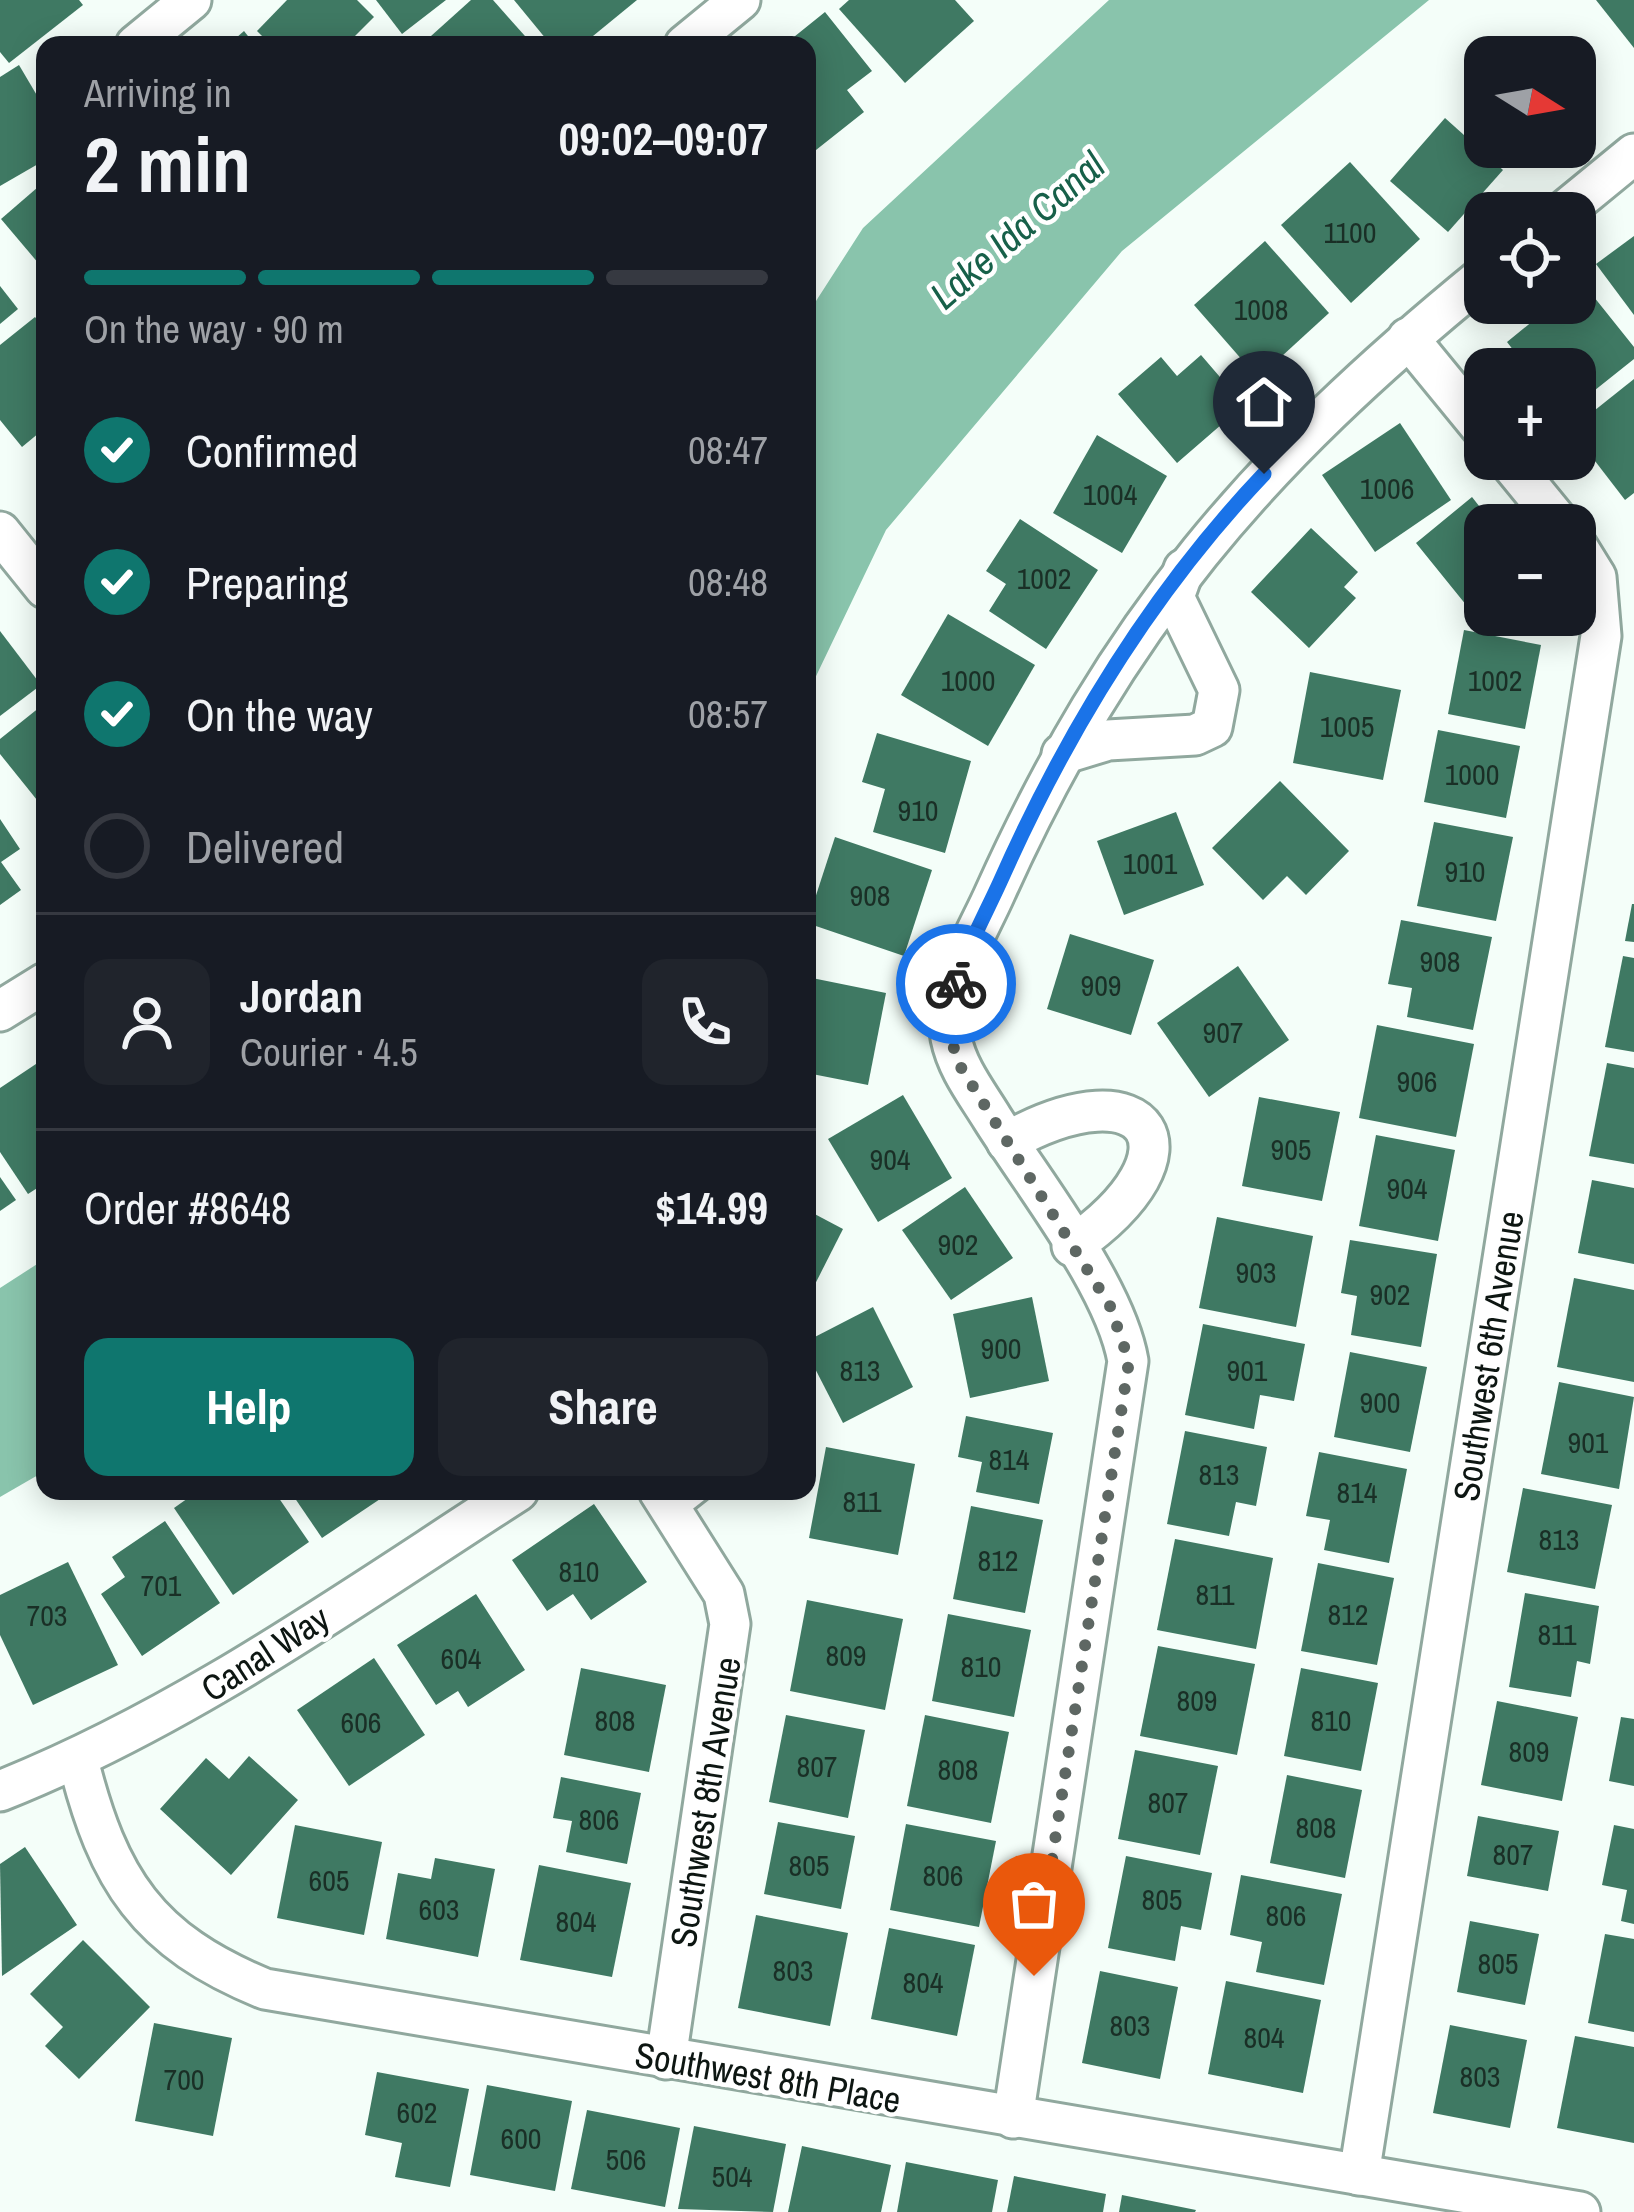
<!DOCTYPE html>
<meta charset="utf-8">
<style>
:root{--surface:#171b24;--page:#20242c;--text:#f1f3f6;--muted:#9ea1a6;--line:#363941;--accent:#0f766e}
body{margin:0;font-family:"Archivo Narrow",sans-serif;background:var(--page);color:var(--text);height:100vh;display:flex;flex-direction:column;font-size:45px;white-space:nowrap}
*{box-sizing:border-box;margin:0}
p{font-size:39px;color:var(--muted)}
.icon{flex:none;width:66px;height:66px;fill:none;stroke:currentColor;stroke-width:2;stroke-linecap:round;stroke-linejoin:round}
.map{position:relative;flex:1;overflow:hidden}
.panel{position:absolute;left:36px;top:36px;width:780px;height:1464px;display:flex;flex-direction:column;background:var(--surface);border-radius:24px;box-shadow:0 6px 30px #0003}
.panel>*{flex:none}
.needle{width:78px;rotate:101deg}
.buttons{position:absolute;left:1464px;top:36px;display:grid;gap:24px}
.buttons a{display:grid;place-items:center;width:132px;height:132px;border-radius:24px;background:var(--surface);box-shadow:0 6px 30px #0003;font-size:60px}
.pin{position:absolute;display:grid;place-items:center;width:102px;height:102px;color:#fff;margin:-123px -51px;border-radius:50% 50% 50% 0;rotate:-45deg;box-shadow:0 0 12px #0007}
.pin .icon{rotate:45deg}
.courier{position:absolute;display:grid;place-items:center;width:120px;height:120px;margin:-60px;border:9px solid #1a73e8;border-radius:50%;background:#fff;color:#222;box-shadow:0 3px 15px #0007}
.overview em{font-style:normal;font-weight:800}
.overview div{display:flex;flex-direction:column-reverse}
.overview{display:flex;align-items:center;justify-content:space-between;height:204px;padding:0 48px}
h1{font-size:78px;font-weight:800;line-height:90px}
.bar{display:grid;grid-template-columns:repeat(4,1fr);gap:18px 12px;align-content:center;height:144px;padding:0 48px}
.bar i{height:15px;border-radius:9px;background:var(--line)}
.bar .current{background:var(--accent)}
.bar p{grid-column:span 4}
.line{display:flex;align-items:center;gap:30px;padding:0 48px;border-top:3px solid var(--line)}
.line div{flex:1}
.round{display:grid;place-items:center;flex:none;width:126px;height:126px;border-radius:24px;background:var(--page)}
ol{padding:0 48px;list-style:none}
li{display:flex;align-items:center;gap:36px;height:132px}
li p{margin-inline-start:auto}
li .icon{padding:12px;border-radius:50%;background:var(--accent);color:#fff;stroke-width:4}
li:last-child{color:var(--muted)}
li i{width:66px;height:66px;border:6px solid var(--line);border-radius:50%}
.cta{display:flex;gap:24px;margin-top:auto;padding:24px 48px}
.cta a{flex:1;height:138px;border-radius:24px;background:var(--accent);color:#fff;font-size:48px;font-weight:800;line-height:138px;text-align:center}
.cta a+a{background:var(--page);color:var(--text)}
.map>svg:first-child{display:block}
</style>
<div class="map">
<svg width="1634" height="2212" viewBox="0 0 1634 2212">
<rect width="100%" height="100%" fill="#f4fef9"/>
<g fill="#89c4ac">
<polygon points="1109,0 1429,0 1122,251 886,530 807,695 807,315 863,228"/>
<polygon points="45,1259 45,1471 0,1497 0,1288"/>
</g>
<g fill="#3f7963">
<polygon points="0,0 79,0 83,5 9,63 0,52"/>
<polygon points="287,0 357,0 374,17 346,45 271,45 257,31"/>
<polygon points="376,0 446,0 402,34"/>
<polygon points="471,0 493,0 533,45 421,45"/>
<polygon points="514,0 637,0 582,45 551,45"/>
<polygon points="849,0 955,0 974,21 905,83 839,9"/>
<polygon points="1596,0 1634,0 1634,48"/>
<polygon points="825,12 872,71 847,90 864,112 816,150 807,138 807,45 784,45"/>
<polygon points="244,31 255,45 228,45"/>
<polygon points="1536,44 1548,57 1521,57"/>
<polygon points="19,65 45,109 45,160 0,186 0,77"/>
<polygon points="1485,87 1485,120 1469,101"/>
<polygon points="1575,89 1591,108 1575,122"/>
<polygon points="1445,118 1503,170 1448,232 1390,181"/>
<polygon points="1508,147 1546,147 1524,166"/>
<polygon points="1350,162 1420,239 1351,303 1281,225"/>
<polygon points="45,181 45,271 1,219"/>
<polygon points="1634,236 1634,315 1596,264"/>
<polygon points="1265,241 1329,313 1258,378 1194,305"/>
<polygon points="1582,282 1634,347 1634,359 1575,406 1575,369 1528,369 1507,342 1555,303 1575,303 1575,287"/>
<polygon points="0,286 18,309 0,324"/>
<polygon points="35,317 45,329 45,428 22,447 0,420 0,345"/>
<polygon points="1201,355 1244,405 1177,463 1118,394 1161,357 1177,376"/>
<polygon points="1634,379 1634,493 1625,500 1575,435 1575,426"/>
<polygon points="1400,423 1451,500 1375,552 1322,475"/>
<polygon points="1097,435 1167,476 1122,553 1053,513"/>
<polygon points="1472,497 1494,525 1485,525 1485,599 1471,611 1416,543"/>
<polygon points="1020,519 1098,570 1046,649 989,611 1006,584 986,571"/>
<polygon points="1311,528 1358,572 1344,587 1356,598 1309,648 1251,592"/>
<polygon points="948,614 1035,665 988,746 901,695"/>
<polygon points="1464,630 1541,645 1525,729 1448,714"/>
<polygon points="0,631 41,685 0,716"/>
<polygon points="1310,672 1401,690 1383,780 1293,763"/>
<polygon points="45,703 45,794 37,800 0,754 0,739"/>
<polygon points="1438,730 1520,746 1506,818 1424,802"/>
<polygon points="877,733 971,761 945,853 873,832 885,789 862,782"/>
<polygon points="1280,781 1349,851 1306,895 1287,876 1263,900 1212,848"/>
<polygon points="1176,812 1204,885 1124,915 1097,841"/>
<polygon points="0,819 20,849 1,862 21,890 0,905"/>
<polygon points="1434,822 1513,837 1496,921 1417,906"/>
<polygon points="835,837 932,870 904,956 807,923"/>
<polygon points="1632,904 1634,904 1634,942 1625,941"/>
<polygon points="1401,920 1492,937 1473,1030 1407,1017 1412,988 1388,984"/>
<polygon points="1070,934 1154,960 1131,1035 1047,1009"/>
<polygon points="1623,956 1634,958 1634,1052 1605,1047"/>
<polygon points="1238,966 1289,1040 1209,1097 1157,1023"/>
<polygon points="807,977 886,993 868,1085 807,1073"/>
<polygon points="1377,1025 1474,1044 1456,1137 1359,1118"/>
<polygon points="45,1058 45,1183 28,1194 0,1152 0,1088"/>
<polygon points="1607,1063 1634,1068 1634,1164 1589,1156"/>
<polygon points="903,1095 952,1178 878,1222 828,1139"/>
<polygon points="1259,1097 1340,1112 1322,1201 1242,1186"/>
<polygon points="1376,1135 1455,1150 1438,1241 1359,1226"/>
<polygon points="0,1177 16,1200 0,1211"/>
<polygon points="1592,1180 1634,1188 1634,1264 1578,1253"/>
<polygon points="965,1187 1013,1258 951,1300 902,1230"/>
<polygon points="807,1210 843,1229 807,1300"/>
<polygon points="1217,1217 1313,1236 1296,1327 1199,1308"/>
<polygon points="1350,1240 1437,1254 1421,1347 1351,1335 1357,1296 1341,1293"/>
<polygon points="1574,1278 1634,1290 1634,1382 1557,1367"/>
<polygon points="1032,1297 1049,1381 970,1398 953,1314"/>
<polygon points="873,1307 913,1387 843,1423 807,1353 807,1341"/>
<polygon points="1203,1324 1305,1344 1294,1401 1260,1395 1254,1429 1185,1415"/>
<polygon points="1350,1352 1427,1367 1410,1452 1334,1437"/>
<polygon points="1559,1382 1634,1397 1619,1489 1541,1474"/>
<polygon points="966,1416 1053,1433 1039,1504 976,1492 982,1462 958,1457"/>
<polygon points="1185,1431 1267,1447 1256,1506 1236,1502 1229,1536 1167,1524"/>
<polygon points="826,1447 915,1464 898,1555 809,1538"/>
<polygon points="1319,1452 1407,1469 1389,1563 1324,1550 1330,1520 1306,1516"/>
<polygon points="1523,1488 1612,1505 1595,1589 1507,1572"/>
<polygon points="198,1491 274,1491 309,1542 233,1595 174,1508"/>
<polygon points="290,1491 392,1491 322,1538"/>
<polygon points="594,1504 647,1582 591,1620 573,1594 547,1611 512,1560"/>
<polygon points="971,1506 1043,1520 1025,1613 953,1599"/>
<polygon points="165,1521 220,1603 142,1656 101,1594 125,1577 112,1557"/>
<polygon points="1175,1539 1273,1558 1256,1649 1157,1630"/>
<polygon points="68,1562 118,1665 33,1705 0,1635 0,1595"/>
<polygon points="1318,1563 1394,1578 1377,1665 1301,1651"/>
<polygon points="1525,1593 1599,1606 1590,1664 1577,1661 1571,1697 1509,1687"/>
<polygon points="476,1594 525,1670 468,1707 458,1691 436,1705 397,1645"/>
<polygon points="807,1600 903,1619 885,1710 790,1691"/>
<polygon points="948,1614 1031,1630 1014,1717 932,1701"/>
<polygon points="1158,1646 1255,1664 1237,1755 1140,1736"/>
<polygon points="374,1658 425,1735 349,1786 297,1710"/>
<polygon points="581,1668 666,1685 649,1772 564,1755"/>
<polygon points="1301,1668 1378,1683 1361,1771 1284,1756"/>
<polygon points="1497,1701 1578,1717 1562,1801 1481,1785"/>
<polygon points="786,1715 865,1730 848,1818 769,1802"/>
<polygon points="925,1715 1009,1732 991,1823 907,1806"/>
<polygon points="1621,1717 1634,1719 1634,1786 1609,1781"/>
<polygon points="1135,1750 1218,1766 1200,1855 1118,1839"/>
<polygon points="249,1756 298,1800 231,1875 160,1809 206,1758 229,1779"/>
<polygon points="1287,1775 1362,1790 1345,1878 1270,1863"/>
<polygon points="561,1777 641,1793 627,1864 566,1852 572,1821 553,1818"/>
<polygon points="1478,1816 1559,1831 1548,1891 1467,1876"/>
<polygon points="778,1822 855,1836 841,1909 764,1894"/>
<polygon points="906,1824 996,1841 979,1927 890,1910"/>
<polygon points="295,1825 382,1842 364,1935 277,1918"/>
<polygon points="1614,1825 1634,1829 1634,1924 1621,1921 1627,1890 1602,1885"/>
<polygon points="25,1847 77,1925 2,1976 0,1864"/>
<polygon points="1126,1856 1212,1873 1201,1930 1181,1926 1175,1961 1108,1948"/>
<polygon points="435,1858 495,1869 478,1957 386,1939 398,1873 431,1879"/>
<polygon points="539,1865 631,1883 612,1977 520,1960"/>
<polygon points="1241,1875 1342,1894 1324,1985 1256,1972 1262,1942 1230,1935"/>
<polygon points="756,1915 848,1933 830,2026 738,2008"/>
<polygon points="1470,1921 1539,1934 1525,2005 1457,1992"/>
<polygon points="889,1928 975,1945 957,2036 871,2019"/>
<polygon points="1605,1934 1634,1939 1634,2032 1588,2023"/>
<polygon points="83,1940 150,2007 79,2079 45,2046 63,2027 30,1994"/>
<polygon points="1100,1971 1178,1987 1160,2079 1082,2063"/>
<polygon points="1226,1981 1321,2000 1303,2093 1208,2074"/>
<polygon points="154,2023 232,2038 213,2136 135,2121"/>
<polygon points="1450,2025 1527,2040 1510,2128 1433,2113"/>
<polygon points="1575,2036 1634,2047 1634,2143 1557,2128"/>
<polygon points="377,2072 469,2089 450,2187 395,2177 402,2143 365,2135"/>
<polygon points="487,2085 572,2101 555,2191 470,2175"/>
<polygon points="587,2110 680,2128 665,2207 571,2189"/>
<polygon points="694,2126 786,2144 773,2212 678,2209"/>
<polygon points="802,2146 891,2165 881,2212 788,2212"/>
<polygon points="906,2162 998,2180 992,2212 897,2212"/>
<polygon points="1014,2176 1106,2194 1103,2212 1007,2212"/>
<polygon points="1122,2195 1196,2210 1195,2212 1119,2212"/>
</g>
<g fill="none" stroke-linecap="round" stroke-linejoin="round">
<g stroke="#90a89e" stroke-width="24">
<polyline id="service" points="673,1513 701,1491"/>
</g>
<g stroke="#90a89e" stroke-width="45">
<g id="minor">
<polyline points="136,45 191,0"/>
<polyline points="685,45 740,0"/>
<polyline points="1562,213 1634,154"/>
<polyline points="1408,338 1485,432"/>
<polyline points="1507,459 1561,525"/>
<polyline points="0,532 45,588"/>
<polyline points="1062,754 1108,740 1195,735 1212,727 1219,690 1174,597 1184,569"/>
<polyline points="0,1011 45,983"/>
<path d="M1007,1142C1150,1062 1208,1152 1072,1246"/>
<polyline points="659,1491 724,1594 730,1624 666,2059"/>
<path d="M78,1760C108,1880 147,1941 265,1989L1580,2212"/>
<path d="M0,1791C186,1717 350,1599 518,1491"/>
<path d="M1013,2118L1128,1361C1115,1286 1034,1185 992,1118C976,1092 957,1068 951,1038C941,989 976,936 995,893C1117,622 1256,462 1485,275"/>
<polyline points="1359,2175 1601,636 1596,577 1575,543"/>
</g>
</g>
<use href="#service" stroke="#fff" stroke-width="18"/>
<use href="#minor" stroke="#fff" stroke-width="39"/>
</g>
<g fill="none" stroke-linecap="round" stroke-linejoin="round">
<polyline stroke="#5e6763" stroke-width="12" stroke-dasharray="0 21.6" points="956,984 950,1032 957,1061 1110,1306 1129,1361 1034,1976"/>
<path stroke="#1a73e8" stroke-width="15" d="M956,984C966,949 985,915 1000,882C1066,733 1151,593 1264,474"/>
</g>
<g text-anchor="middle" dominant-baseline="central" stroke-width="9" stroke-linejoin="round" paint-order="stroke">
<g font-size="30" fill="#1a2f26">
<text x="1350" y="232">1100</text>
<text x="1261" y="309">1008</text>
<text x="1387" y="488">1006</text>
<text x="1110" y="494">1004</text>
<text x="1044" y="578">1002</text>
<text x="968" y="680">1000</text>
<text x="1495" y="680">1002</text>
<text x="1347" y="726">1005</text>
<text x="1472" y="774">1000</text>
<text x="918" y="810">910</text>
<text x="1150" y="863">1001</text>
<text x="1465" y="871">910</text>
<text x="870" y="895">908</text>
<text x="1440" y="961">908</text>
<text x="1101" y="985">909</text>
<text x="1223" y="1032">907</text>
<text x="1417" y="1081">906</text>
<text x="1291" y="1149">905</text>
<text x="890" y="1159">904</text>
<text x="1407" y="1188">904</text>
<text x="958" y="1244">902</text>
<text x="1256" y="1272">903</text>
<text x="1390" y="1294">902</text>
<text x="1001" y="1348">900</text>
<text x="860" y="1370">813</text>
<text x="1247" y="1370">901</text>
<text x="1380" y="1402">900</text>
<text x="1588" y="1442">901</text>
<text x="1009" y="1459">814</text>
<text x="1219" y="1474">813</text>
<text x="1357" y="1492">814</text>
<text x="862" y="1501">811</text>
<text x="1559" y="1539">813</text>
<text x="998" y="1560">812</text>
<text x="579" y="1571">810</text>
<text x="161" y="1585">701</text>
<text x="1215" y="1594">811</text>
<text x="1348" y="1614">812</text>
<text x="47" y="1615">703</text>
<text x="1557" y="1634">811</text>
<text x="846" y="1655">809</text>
<text x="461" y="1658">604</text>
<text x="981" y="1666">810</text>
<text x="1197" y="1700">809</text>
<text x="615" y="1720">808</text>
<text x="1331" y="1720">810</text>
<text x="361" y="1722">606</text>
<text x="1529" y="1751">809</text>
<text x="817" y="1766">807</text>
<text x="958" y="1769">808</text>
<text x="1168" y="1802">807</text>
<text x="599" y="1819">806</text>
<text x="1316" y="1827">808</text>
<text x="1513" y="1854">807</text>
<text x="809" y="1865">805</text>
<text x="943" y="1875">806</text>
<text x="329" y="1880">605</text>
<text x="1162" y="1899">805</text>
<text x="439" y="1909">603</text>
<text x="1286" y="1915">806</text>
<text x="576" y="1921">804</text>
<text x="1498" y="1963">805</text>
<text x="793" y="1970">803</text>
<text x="923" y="1982">804</text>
<text x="1130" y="2025">803</text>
<text x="1264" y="2037">804</text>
<text x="1480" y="2076">803</text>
<text x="184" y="2079">700</text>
<text x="417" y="2112">602</text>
<text x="521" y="2138">600</text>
<text x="626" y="2159">506</text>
<text x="732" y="2176">504</text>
</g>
<g font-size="36" fill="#0d1612" stroke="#fff">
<text transform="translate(1488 1356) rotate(-81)">Southwest 6th Avenue</text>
<text transform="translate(265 1653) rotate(-33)">Canal Way</text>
<text transform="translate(705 1802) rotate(-81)">Southwest 8th Avenue</text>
<text transform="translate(768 2077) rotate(10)">Southwest 8th Place</text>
</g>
<g font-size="39" font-style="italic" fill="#176049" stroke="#fff">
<text transform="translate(1017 230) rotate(-41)">Lake Ida Canal</text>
</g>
</g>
</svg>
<div class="buttons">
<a><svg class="needle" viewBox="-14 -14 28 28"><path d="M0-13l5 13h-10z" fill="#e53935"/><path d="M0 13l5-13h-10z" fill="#9ea1a6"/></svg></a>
<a><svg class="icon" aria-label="locate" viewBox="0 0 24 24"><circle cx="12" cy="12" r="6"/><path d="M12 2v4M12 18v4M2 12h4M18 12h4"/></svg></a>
<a>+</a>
<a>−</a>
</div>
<div class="pin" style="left:1034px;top:1976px;background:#ea580c"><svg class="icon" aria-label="bag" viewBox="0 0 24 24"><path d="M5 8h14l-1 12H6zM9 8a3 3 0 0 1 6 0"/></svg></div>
<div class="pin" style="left:1264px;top:474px;background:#1f2937"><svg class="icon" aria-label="home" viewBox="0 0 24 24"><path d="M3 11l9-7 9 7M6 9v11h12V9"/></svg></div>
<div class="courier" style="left:956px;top:984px"><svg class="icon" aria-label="bike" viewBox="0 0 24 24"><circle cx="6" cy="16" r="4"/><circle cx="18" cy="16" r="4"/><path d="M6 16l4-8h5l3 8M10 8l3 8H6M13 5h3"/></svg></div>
<section class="panel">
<div class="overview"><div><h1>2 min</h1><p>Arriving in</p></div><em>09:02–09:07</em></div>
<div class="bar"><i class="current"></i><i class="current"></i><i class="current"></i><i></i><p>On the way · 90 m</p></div>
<ol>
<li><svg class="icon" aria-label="check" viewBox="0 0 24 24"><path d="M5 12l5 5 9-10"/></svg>Confirmed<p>08:47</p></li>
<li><svg class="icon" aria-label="check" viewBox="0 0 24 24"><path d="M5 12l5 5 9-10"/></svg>Preparing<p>08:48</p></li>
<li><svg class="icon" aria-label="check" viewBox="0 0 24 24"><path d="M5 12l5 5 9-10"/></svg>On the way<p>08:57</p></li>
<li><i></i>Delivered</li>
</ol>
<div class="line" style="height:216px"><a class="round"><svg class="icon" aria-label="person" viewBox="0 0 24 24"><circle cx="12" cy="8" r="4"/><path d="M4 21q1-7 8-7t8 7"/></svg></a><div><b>Jordan</b><p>Courier · 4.5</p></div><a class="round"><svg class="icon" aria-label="phone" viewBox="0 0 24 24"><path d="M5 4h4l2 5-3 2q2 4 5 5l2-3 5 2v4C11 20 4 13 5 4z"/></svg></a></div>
<div class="line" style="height:156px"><div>Order #8648</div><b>$14.99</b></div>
<div class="cta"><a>Help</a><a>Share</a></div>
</section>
</div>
